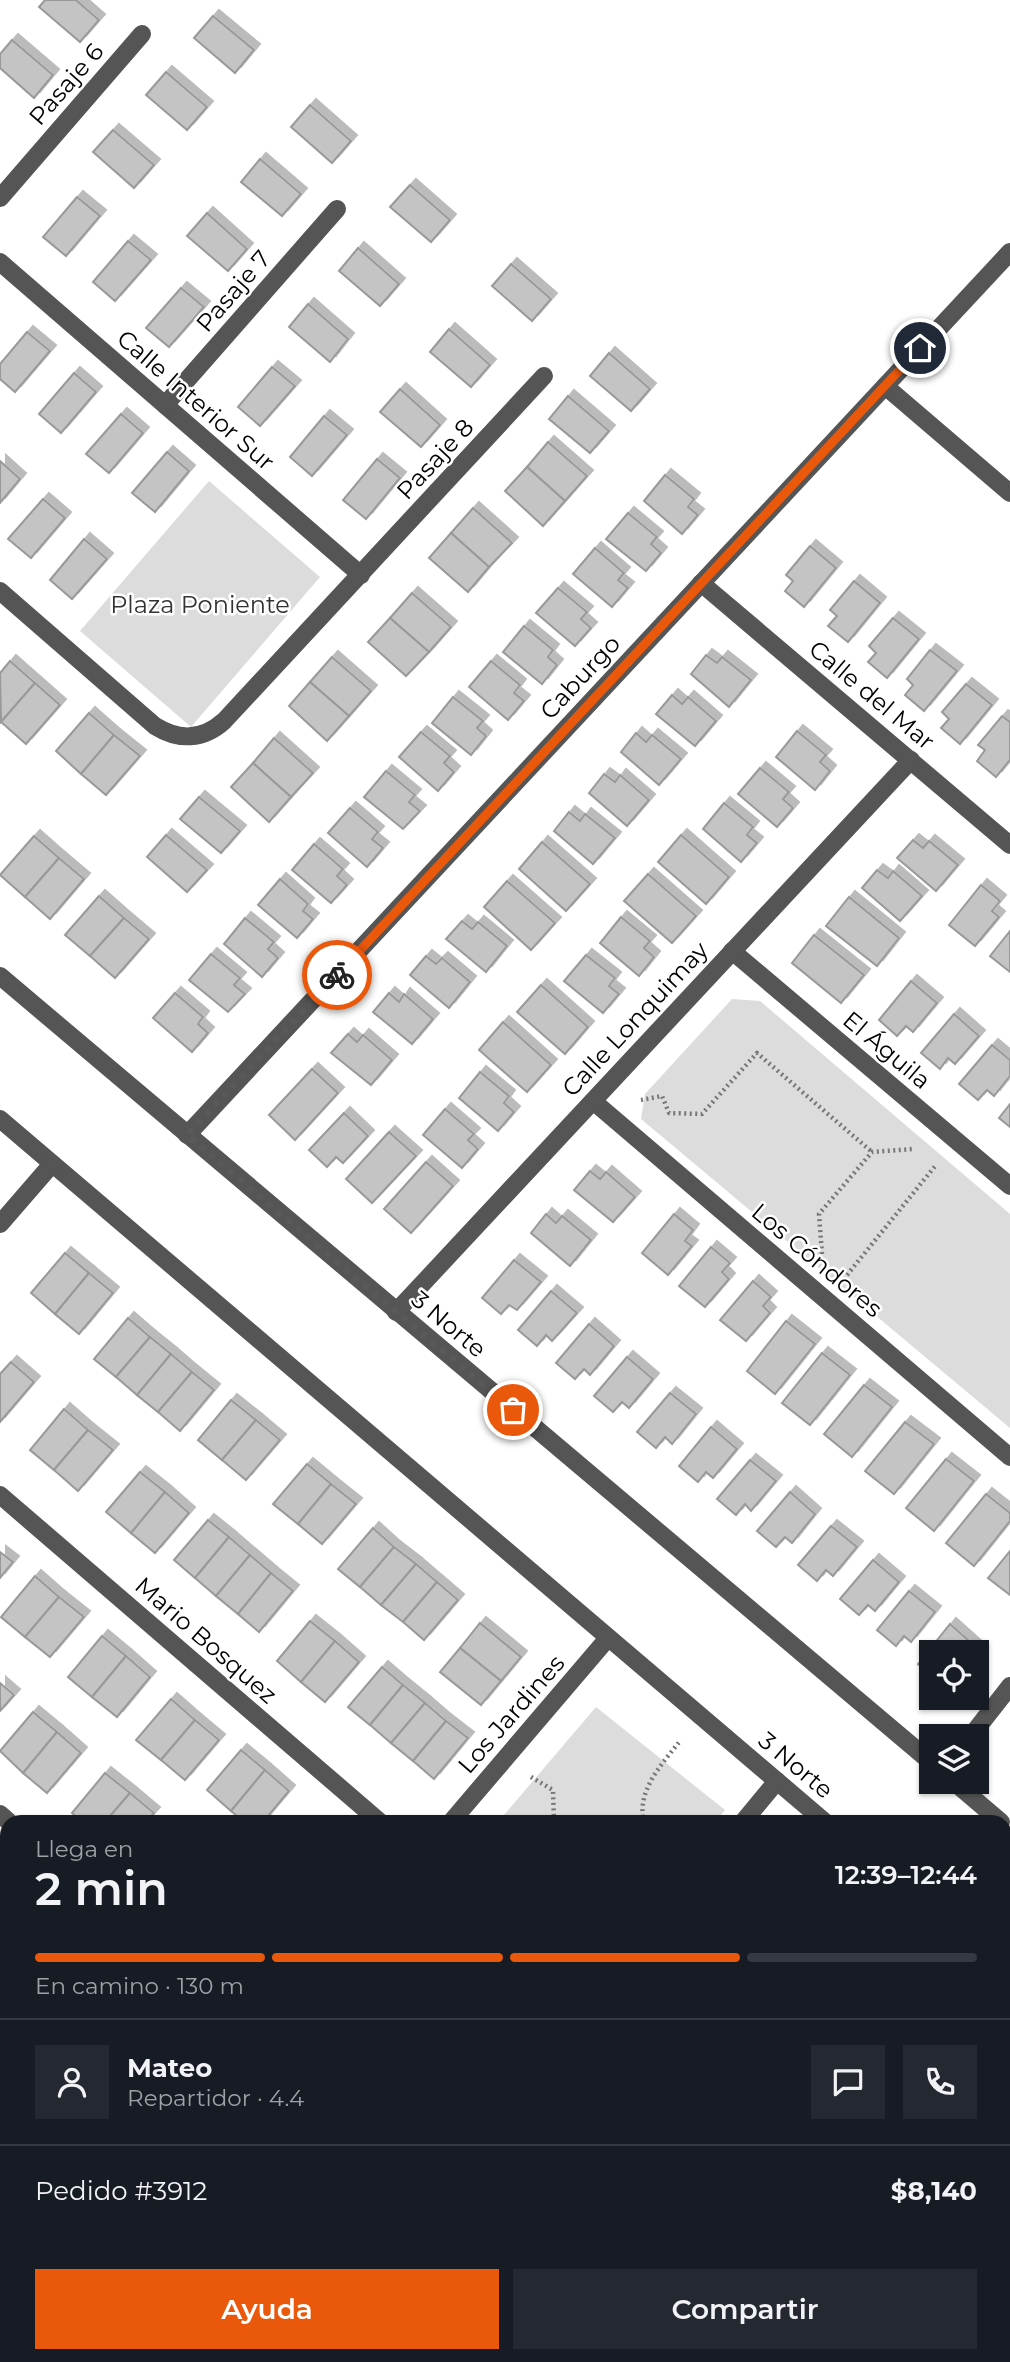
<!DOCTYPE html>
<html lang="es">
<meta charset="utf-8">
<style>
:root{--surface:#171b24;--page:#242831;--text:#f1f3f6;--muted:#9ea1a6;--line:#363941;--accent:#ea580c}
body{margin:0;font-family:Montserrat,sans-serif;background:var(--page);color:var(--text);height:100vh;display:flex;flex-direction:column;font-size:26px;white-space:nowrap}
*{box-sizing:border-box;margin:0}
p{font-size:23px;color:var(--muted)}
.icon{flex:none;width:38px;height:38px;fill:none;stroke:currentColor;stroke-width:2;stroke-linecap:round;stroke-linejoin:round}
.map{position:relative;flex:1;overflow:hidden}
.drawer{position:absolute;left:0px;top:1815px;width:1012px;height:548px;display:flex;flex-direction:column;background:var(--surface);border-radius:21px 21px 0 0;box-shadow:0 2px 5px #0004}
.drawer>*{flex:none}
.controls{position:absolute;left:919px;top:1640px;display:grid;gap:14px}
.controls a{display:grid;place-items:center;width:70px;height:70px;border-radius:0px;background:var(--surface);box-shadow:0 2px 5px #0004;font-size:35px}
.pin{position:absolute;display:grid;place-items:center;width:60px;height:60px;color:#fff;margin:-30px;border:4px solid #fff;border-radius:50%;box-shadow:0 2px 7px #0007}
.courier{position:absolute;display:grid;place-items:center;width:70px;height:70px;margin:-35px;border:5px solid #ea580c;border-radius:50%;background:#fff;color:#222;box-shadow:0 2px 9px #0007}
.headline em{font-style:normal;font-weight:600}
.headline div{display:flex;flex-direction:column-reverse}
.headline{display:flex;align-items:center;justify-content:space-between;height:119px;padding:0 35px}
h1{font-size:46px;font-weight:600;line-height:52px}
.bar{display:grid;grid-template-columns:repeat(4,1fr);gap:10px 7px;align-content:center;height:84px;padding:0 35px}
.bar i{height:9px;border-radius:5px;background:var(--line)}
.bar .on{background:var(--accent)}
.bar p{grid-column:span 4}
.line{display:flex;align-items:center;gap:18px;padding:0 35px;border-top:2px solid var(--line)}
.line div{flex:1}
.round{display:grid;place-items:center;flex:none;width:74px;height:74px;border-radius:0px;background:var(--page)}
.action{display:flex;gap:14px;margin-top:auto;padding:14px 35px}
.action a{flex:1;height:80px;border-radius:0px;background:var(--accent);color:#fff;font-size:28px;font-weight:600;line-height:80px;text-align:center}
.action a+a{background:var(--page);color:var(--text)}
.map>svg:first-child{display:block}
</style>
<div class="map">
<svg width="1010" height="2362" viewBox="0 0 1010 2362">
<defs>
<filter id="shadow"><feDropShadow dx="6" dy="-6" stdDeviation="0" flood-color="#0004"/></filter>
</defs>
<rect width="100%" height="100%" fill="#fff"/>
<g fill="#dcdcdc">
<polygon points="209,481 320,577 191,727 80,631"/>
<polygon points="732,999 760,1001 1010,1214 1010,1428 641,1119 645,1094"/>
<polygon points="596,1707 725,1810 715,1822 498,1822"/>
<polygon points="1010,2183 1010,2321 1004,2317 1004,2190"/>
<polygon points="39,2356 256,2356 250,2362 33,2362"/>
</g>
<g fill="#c4c4c4" stroke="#999" stroke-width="2" filter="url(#shadow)">
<polygon points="45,0 76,0 99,20 80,42 39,7"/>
<polygon points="213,16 254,50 235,73 194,38"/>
<polygon points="12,40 53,75 34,98 0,68 0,54"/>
<polygon points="166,72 207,107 187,130 146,95"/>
<polygon points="310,105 351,141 332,163 291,127"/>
<polygon points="113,130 154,165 134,188 93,152"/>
<polygon points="260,159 301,194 282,216 241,182"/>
<polygon points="410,185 450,220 431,242 390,207"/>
<polygon points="77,197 100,216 66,256 43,237"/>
<polygon points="207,213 247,249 228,271 187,236"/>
<polygon points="128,241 151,260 115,301 93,282"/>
<polygon points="358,248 399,284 380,306 339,271"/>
<polygon points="511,264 551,299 532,321 492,286"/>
<polygon points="181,288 204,307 169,347 146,328"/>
<polygon points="308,304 348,339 330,362 289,327"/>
<polygon points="449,329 490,365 471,387 430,352"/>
<polygon points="27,332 50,351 15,392 0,379 0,364"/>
<polygon points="609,353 650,389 631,411 590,376"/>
<polygon points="272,367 295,386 260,426 238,407"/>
<polygon points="74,373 96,392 61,433 39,414"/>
<polygon points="400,389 440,425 421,447 380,412"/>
<polygon points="568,396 609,431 590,453 549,419"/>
<polygon points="121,414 143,433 109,473 86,454"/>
<polygon points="324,416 347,435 312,476 290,457"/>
<polygon points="548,442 587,476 565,501 527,467"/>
<polygon points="167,452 189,471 155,512 132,493"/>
<polygon points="377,459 400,478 366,519 343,500"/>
<polygon points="0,461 20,479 0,503"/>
<polygon points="527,467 565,501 543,526 505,491"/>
<polygon points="665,475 694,499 688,507 698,515 682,534 644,501"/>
<polygon points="43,499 65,518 31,558 8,539"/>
<polygon points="473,508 512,543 489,567 451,533"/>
<polygon points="628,513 657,537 651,544 661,553 646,571 606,539"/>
<polygon points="451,533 489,567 468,592 429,558"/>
<polygon points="84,539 107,559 72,599 50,580"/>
<polygon points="810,546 836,568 804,607 785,591 793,581 786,575"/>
<polygon points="595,548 624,573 618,580 628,588 612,607 573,574"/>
<polygon points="854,581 880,603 848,642 828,626 837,616 830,610"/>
<polygon points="558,588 587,612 581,619 591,628 575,646 536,613"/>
<polygon points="412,593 451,627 429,652 390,618"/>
<polygon points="390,618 429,652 406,676 368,642"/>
<polygon points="893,618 919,639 887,678 868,662 876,653 869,646"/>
<polygon points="524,626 553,650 548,657 557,665 542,684 503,652"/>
<polygon points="930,650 957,671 924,711 905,695 913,685 907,679"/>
<polygon points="706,655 717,663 722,657 751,680 729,707 691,674"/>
<polygon points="332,657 371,691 349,716 310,682"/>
<polygon points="10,661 35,683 1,722 0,673"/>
<polygon points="491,661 520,685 514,693 524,701 508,720 469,687"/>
<polygon points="310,682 349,716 327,741 289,706"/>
<polygon points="35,683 60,705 26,744 1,722"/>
<polygon points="966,684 992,705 960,744 941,728 949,719 942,712"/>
<polygon points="672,695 682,704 688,697 716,721 695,746 656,714"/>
<polygon points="453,697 483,721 477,728 486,736 471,755 432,723"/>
<polygon points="89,713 114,735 81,774 56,751"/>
<polygon points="1002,716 1010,722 1010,760 996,777 977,761 985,750 978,745"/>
<polygon points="797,731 826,755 820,762 830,771 815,790 776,757"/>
<polygon points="421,732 450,756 444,763 454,772 438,791 399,757"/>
<polygon points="636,733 646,742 652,735 681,759 659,785 621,752"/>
<polygon points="114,735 140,756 106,795 81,774"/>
<polygon points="274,738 313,773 291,797 253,763"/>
<polygon points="253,763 291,797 269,822 231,787"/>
<polygon points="760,768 789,792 783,799 793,808 777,827 738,794"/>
<polygon points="386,771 415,795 409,802 420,811 403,829 364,797"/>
<polygon points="604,774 615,782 620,775 649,800 627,826 589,793"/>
<polygon points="199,797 240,831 221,853 180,819"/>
<polygon points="724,803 753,827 747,835 757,843 741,862 703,829"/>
<polygon points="350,808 378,832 372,839 383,848 367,867 328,833"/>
<polygon points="569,812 580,821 585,814 615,838 593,864 554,831"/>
<polygon points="166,835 207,870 187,892 147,857"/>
<polygon points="681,835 729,877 706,904 658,862"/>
<polygon points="34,836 59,858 25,897 0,875"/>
<polygon points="913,840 923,848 929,841 958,865 936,891 897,858"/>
<polygon points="542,842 590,884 566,911 519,869"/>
<polygon points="314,844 343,869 337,876 347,885 331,903 292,870"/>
<polygon points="59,858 84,879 50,919 25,897"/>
<polygon points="877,870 888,878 893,871 922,896 900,921 862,888"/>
<polygon points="648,874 696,916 672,943 624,901"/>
<polygon points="280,879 308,904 303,911 313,919 297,938 258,905"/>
<polygon points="507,881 555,923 531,950 484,907"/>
<polygon points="981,885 1000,901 992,911 999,917 975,946 949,925"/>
<polygon points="99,896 124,918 90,956 65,935"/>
<polygon points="849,897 899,938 877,966 826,926"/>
<polygon points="621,917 650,941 644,948 654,957 639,976 600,943"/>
<polygon points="124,918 149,939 115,978 90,956"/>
<polygon points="245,918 274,942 268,949 278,958 262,977 224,944"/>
<polygon points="462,921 472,929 478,922 507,946 486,972 446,939"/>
<polygon points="1010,931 1010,972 990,956"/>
<polygon points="814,935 864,975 841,1003 792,963"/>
<polygon points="211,954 240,978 234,985 245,994 228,1012 189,980"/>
<polygon points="586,955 615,978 609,986 619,994 603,1013 564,981"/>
<polygon points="426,956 436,964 442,958 470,982 449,1008 410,975"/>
<polygon points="911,981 937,1003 913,1032 906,1026 897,1036 879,1020"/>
<polygon points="541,985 588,1027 565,1054 517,1012"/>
<polygon points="175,993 203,1017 198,1024 208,1033 192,1052 153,1018"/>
<polygon points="389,993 399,1002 404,994 433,1019 412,1044 373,1012"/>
<polygon points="954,1014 979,1036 955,1064 948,1058 940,1069 921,1053"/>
<polygon points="503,1022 551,1065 527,1092 479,1050"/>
<polygon points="348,1034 357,1042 363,1035 392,1060 371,1085 331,1053"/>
<polygon points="992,1045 1010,1060 1010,1076 994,1096 987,1090 978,1100 959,1084"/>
<polygon points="312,1069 338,1093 295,1140 269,1115"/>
<polygon points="480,1072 509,1096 504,1103 514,1112 498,1131 459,1098"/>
<polygon points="1010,1104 1010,1127 999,1118"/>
<polygon points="445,1109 474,1134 468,1140 478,1149 462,1168 423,1135"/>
<polygon points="344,1113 368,1136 343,1163 336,1157 327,1167 309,1150"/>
<polygon points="389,1132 416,1156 372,1203 346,1179"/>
<polygon points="426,1162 453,1186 411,1233 384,1209"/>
<polygon points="590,1171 600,1179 606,1172 635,1197 613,1222 574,1190"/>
<polygon points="546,1214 556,1223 562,1216 591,1240 570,1266 531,1233"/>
<polygon points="674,1214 693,1230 685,1241 692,1246 668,1275 642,1253"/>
<polygon points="711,1247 730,1263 722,1272 729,1279 705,1307 679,1286"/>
<polygon points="65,1253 89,1273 55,1314 31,1293"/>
<polygon points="514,1260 541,1282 517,1310 509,1305 501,1314 482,1298"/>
<polygon points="89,1273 113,1293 79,1334 55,1314"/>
<polygon points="753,1281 771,1297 763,1306 770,1313 746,1341 720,1320"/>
<polygon points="551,1291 577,1313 552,1341 546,1335 537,1346 518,1330"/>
<polygon points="128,1318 150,1337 116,1377 94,1359"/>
<polygon points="786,1321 815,1344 775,1394 747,1371"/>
<polygon points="589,1324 614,1346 590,1375 584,1369 575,1379 556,1363"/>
<polygon points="150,1337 171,1354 137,1395 116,1377"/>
<polygon points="822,1353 850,1375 810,1425 782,1403"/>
<polygon points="171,1354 192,1372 158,1412 137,1395"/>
<polygon points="627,1357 653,1379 629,1408 622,1402 613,1412 594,1396"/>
<polygon points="11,1362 34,1382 0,1422 0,1374"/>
<polygon points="192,1372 214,1390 180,1431 158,1412"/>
<polygon points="864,1385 892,1407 852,1457 824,1434"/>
<polygon points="670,1393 696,1414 672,1444 665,1437 656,1448 637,1432"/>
<polygon points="231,1400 256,1420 222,1460 198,1440"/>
<polygon points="64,1409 88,1430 54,1470 30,1450"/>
<polygon points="256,1420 280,1440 246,1480 222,1460"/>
<polygon points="905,1422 934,1444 894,1494 865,1471"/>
<polygon points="711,1427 737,1449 713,1478 706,1472 698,1482 679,1466"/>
<polygon points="88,1430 113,1450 78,1491 54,1470"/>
<polygon points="946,1459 974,1481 934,1531 906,1508"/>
<polygon points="750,1460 776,1481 751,1511 745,1504 736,1515 717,1499"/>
<polygon points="307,1464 331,1484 298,1524 273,1504"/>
<polygon points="140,1472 165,1492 131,1533 106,1512"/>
<polygon points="331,1484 356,1504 322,1544 298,1524"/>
<polygon points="165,1492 189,1513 155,1553 131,1533"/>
<polygon points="790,1492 815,1514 792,1543 785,1537 776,1547 757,1531"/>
<polygon points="986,1494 1010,1513 1010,1521 974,1566 946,1543"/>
<polygon points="208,1520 229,1537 195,1578 174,1560"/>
<polygon points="831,1526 857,1547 833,1576 826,1570 817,1581 798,1565"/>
<polygon points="373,1528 394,1547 360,1587 338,1569"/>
<polygon points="229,1537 250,1555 216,1596 195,1578"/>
<polygon points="394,1547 416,1564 381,1605 360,1587"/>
<polygon points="1010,1551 1010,1595 988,1578"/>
<polygon points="0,1552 13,1562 0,1578"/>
<polygon points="250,1555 271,1573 238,1614 216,1596"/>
<polygon points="873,1560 899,1582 875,1611 868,1605 859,1615 840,1599"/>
<polygon points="416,1564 437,1582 403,1622 381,1605"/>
<polygon points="271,1573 293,1591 259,1632 238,1614"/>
<polygon points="35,1576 59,1597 25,1637 1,1617"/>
<polygon points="437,1582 458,1600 424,1640 403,1622"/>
<polygon points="909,1591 935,1612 911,1642 904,1636 896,1646 877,1630"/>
<polygon points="59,1597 84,1617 50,1657 25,1637"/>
<polygon points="310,1621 335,1641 301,1682 277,1661"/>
<polygon points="480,1623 521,1657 501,1681 460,1648"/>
<polygon points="950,1624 976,1647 972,1652 931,1652 931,1675 918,1664"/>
<polygon points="102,1636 126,1656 92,1697 68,1677"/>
<polygon points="335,1641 359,1662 325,1702 301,1682"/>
<polygon points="460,1648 501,1681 481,1705 440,1672"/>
<polygon points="126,1656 150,1677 117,1717 92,1697"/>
<polygon points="382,1667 403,1685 370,1725 348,1707"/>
<polygon points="0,1683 14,1695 0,1711"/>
<polygon points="403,1685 425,1703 391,1743 370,1725"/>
<polygon points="171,1699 195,1720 161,1760 136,1740"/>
<polygon points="425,1703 446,1721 413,1761 391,1743"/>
<polygon points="33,1712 57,1732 23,1773 0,1751"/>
<polygon points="195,1720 219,1740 185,1780 161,1760"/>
<polygon points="446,1721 468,1738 434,1779 413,1761"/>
<polygon points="57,1732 81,1753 47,1793 23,1773"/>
<polygon points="241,1750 265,1770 231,1811 207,1790"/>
<polygon points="265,1770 289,1791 263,1822 244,1822 231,1811"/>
<polygon points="105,1773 130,1793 105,1822 82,1822 72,1813"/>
<polygon points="130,1793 154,1813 146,1822 105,1822"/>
<polygon points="0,1887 7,1893 7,1909 0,1917"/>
<polygon points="7,1909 7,1952 2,1958 0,1917"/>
<polygon points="0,2037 7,2043 7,2056 0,2064"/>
<polygon points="1004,2055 1010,2060 1010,2095 1004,2101"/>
<polygon points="1010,2095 1010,2129 1004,2124 1004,2101"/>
<polygon points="135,2356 225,2356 220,2362 129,2362"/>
<polygon points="486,2356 523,2356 517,2362 481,2362"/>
<polygon points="693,2356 734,2356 728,2362 697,2362"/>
<polygon points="760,2356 783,2356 791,2362 754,2362"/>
<polygon points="862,2356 896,2356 890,2362 869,2362"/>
<polygon points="919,2356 961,2356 955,2362 914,2362"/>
</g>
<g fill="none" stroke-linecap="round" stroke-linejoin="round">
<g stroke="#777" stroke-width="4.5" stroke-dasharray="2 3.5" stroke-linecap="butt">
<polyline points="641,1100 662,1096 669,1113 702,1114 757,1053 872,1152"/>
<polyline points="822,1254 819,1214 872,1152 913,1149"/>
<polyline points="847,1275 936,1165"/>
<polyline points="531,1777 553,1790 554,1822"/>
<path d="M644,1822C636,1791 662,1764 680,1741"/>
<polyline points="87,2362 92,2356"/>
</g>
<g stroke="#555" stroke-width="18">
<polyline points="0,198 142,34"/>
<polyline points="0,262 361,575"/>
<polyline points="885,386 1010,493"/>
<polyline points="165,405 337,209"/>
<polyline points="701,583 1010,845"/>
<path d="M0,591L155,726C179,741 203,740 224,721L544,376"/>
<polyline points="732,951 1010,1186"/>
<polyline points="0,976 931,1762"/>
<polyline points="593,1101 1010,1457"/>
<polyline points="0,1119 825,1822"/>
<polyline points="187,1135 1010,252"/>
<polyline points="0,1224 52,1164"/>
<polyline points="396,1312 911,760"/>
<polyline points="0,1495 380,1822"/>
<polyline points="971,1736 1010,1686"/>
<polyline points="954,1782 1001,1822"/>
<polyline points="0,1814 9,1822"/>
<polyline points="451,1822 608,1638"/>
<polyline points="743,1822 777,1781"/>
<polyline points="1004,1974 1010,1978"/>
<polyline points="0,2177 7,2183"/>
<polyline points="1004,2334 1010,2339"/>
<polyline points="0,2348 7,2339"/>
<polyline points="607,2356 614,2362"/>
<polyline points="284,2362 289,2356"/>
</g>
</g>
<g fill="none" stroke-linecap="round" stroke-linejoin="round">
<polyline stroke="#595959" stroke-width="7" stroke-dasharray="0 12.6" points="337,975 187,1135 513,1410"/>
<polyline stroke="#ea580c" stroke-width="9" points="337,975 920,348"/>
</g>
<g text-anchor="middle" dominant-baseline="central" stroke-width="5" stroke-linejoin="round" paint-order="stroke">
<g font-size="24" fill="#000" stroke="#fff">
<text transform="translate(66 84) rotate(-49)">Pasaje 6</text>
<text transform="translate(233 291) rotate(-49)">Pasaje 7</text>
<text transform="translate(196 400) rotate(41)">Calle Interior Sur</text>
<text transform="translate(435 459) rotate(-47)">Pasaje 8</text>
<text transform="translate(580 677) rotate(-47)">Caburgo</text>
<text transform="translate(872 695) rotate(40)">Calle del Mar</text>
<text transform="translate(635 1019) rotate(-47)">Calle Lonquimay</text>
<text transform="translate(887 1050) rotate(40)">El Águila</text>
<text transform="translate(817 1260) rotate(40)">Los Cóndores</text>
<text transform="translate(449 1324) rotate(40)">3 Norte</text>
<text transform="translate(206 1640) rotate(41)">Mario Bosquez</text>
<text transform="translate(511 1714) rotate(-49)">Los Jardines</text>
<text transform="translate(796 1765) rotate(40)">3 Norte</text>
</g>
<g font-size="24" fill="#333" stroke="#fff">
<text x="200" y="604">Plaza Poniente</text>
</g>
</g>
</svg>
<div class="controls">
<a><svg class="icon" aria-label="locate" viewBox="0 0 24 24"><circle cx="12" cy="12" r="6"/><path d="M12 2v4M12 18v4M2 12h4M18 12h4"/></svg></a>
<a><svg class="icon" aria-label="layers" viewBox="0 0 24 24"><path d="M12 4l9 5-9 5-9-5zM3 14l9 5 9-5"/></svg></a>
</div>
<div class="pin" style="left:513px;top:1410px;background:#ea580c"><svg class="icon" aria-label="bag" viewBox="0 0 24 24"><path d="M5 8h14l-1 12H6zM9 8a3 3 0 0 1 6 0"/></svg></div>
<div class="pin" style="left:920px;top:348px;background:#1f2937"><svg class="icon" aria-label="home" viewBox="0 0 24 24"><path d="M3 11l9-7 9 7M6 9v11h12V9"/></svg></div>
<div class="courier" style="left:337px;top:975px"><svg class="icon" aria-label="bike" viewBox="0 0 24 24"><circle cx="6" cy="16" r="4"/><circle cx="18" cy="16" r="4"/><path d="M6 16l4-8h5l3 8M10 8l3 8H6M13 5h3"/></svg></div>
<section class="drawer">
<div class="headline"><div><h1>2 min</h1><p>Llega en</p></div><em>12:39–12:44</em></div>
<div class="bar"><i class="on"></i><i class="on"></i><i class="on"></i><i></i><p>En camino · 130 m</p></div>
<div class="line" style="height:126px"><a class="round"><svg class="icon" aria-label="person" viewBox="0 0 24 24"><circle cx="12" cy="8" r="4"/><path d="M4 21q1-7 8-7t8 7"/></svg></a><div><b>Mateo</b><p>Repartidor · 4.4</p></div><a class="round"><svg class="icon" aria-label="chat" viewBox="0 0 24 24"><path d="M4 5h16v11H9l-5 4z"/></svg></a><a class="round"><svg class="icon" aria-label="phone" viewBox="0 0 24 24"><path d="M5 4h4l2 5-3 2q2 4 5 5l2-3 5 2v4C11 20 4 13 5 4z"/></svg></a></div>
<div class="line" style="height:91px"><div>Pedido #3912</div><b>$8,140</b></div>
<div class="action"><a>Ayuda</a><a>Compartir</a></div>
</section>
</div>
